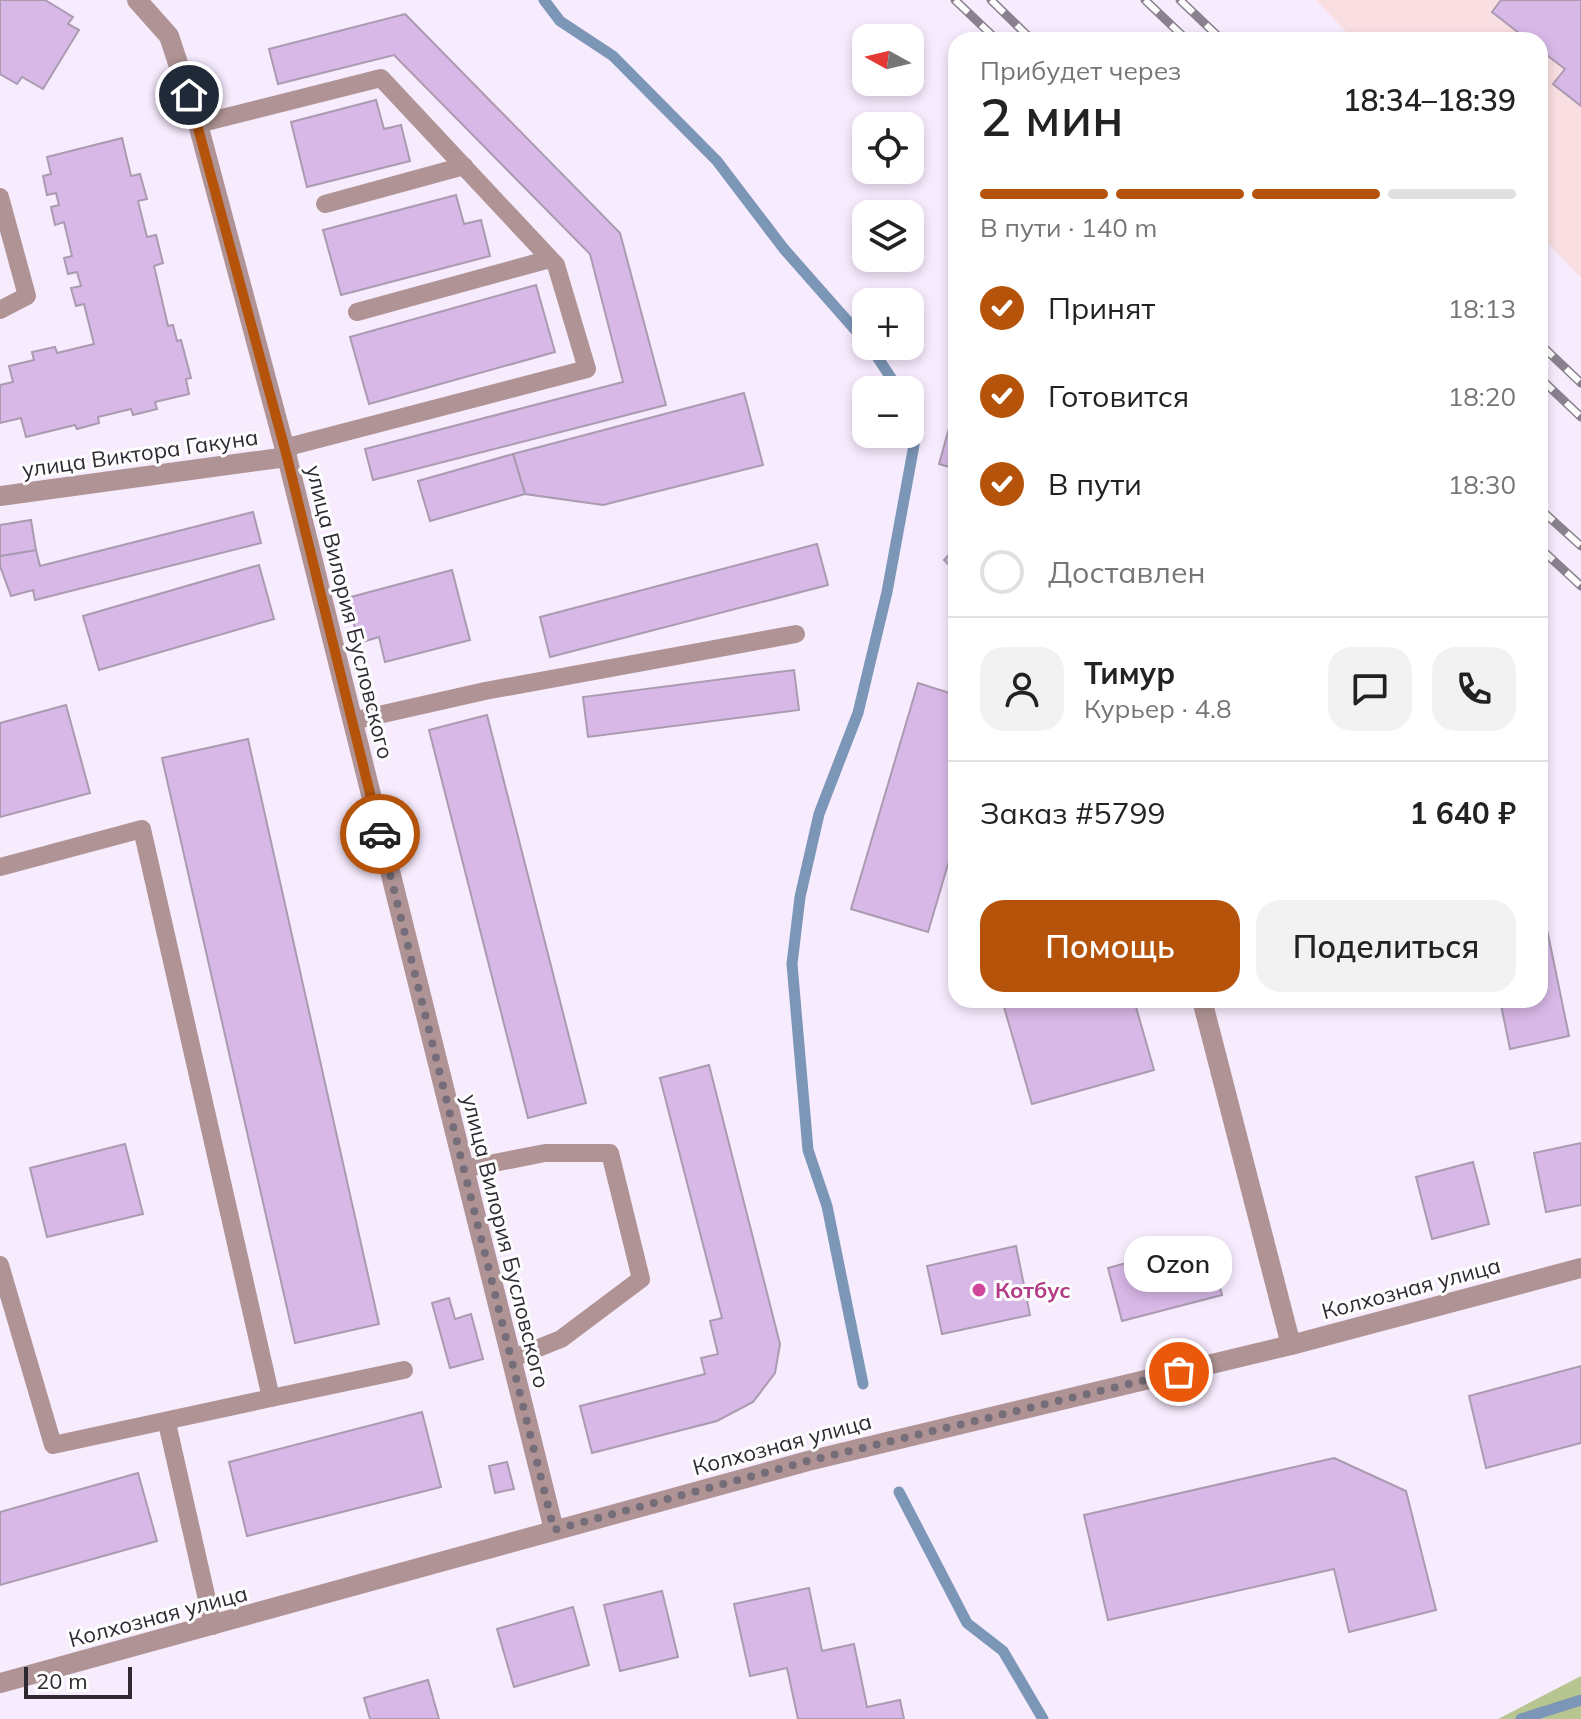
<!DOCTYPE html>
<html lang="ru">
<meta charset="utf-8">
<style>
:root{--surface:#fff;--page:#f2f2f2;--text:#222;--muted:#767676;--line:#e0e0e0;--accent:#b45309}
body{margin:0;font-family:Mulish,sans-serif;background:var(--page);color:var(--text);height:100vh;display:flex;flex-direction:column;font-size:30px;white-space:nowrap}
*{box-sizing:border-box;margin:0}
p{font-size:26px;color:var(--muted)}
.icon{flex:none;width:44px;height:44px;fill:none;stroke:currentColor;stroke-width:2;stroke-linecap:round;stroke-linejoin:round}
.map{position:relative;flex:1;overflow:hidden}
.sheet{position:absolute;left:948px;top:32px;width:600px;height:976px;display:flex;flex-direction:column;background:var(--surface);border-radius:24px;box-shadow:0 4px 12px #0003}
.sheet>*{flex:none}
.needle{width:52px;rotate:278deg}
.buttons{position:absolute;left:852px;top:24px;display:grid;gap:16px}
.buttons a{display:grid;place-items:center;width:72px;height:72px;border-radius:16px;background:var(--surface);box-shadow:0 4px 12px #0003;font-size:40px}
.scale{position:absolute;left:24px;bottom:20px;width:108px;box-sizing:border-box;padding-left:8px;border:4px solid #2f2932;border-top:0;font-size:22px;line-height:28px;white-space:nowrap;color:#2f2932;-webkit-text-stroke:6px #fdfdfd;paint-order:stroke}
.pin{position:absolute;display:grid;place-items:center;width:68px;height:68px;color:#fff;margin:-34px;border:4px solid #fff;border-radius:50%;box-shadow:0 2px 8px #0007}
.courier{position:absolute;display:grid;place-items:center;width:80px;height:80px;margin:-40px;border:6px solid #b45309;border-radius:50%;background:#fff;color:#222;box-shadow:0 2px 10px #0007}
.bubble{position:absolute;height:56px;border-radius:24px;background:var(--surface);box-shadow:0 4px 12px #0003;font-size:26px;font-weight:600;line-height:56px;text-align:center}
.headline em{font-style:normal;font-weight:600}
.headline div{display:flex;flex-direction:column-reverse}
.headline{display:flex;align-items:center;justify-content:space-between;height:136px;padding:0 32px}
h1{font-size:52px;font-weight:600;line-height:60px}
.bar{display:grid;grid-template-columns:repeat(4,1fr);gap:12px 8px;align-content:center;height:96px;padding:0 32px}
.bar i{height:10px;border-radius:6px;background:var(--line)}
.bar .current{background:var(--accent)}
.bar p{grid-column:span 4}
.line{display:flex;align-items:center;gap:20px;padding:0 32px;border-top:2px solid var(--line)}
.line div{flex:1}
.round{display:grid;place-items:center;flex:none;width:84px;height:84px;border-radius:24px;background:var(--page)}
ol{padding:0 32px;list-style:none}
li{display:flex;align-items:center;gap:24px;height:88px}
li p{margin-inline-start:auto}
li .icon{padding:8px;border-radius:50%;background:var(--accent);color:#fff;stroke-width:4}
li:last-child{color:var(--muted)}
li i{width:44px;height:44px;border:4px solid var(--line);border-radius:50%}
.cta{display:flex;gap:16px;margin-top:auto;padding:16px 32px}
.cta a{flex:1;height:92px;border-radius:24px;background:var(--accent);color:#fff;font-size:32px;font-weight:600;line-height:92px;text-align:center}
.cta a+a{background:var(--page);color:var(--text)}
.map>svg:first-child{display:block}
</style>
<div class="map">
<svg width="1581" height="1719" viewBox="0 0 1581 1719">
<rect width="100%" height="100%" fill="#f7ebfe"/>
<polygon fill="#f9dee2" points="1316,0 1581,0 1581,278 1540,235 1540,40 1354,40"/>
<polygon fill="#b7c691" points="1581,1676 1581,1719 1498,1719"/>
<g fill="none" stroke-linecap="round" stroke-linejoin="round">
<g stroke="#7c96b7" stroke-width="11">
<polyline points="544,0 560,21 613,56 717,161 784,249 866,342"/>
<polyline points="870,346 899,390"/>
<polyline points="863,1384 827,1206 808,1150 792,964 800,897 819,814 858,713 887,592 914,445 910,415"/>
<polyline points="899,1492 967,1623 1003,1651 1043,1719"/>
<polyline points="1521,1719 1581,1700"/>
</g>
</g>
<g fill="#d8b8e7" stroke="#aa9bb1" stroke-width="2">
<polygon points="0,0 45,0 73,17 68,24 79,30 43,89 22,77 17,84 0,74"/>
<polygon points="1501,0 1581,0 1581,106 1553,84 1565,69 1540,50 1540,40 1528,40 1492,12"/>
<polygon points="405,14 620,233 666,405 373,480 365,449 623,382 590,254 394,55 278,84 269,49"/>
<polygon points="376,100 384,129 401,125 410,161 307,187 291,122"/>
<polygon points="122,138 131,176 140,174 147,199 138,201 147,237 156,235 163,263 154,266 168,326 173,325 177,341 181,340 191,378 186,379 189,394 155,402 157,409 133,415 131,409 98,417 99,423 77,429 75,425 26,437 21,418 0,423 0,385 13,382 9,366 34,360 32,352 55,347 57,353 94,344 84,304 76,306 71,288 81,286 77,272 68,274 64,258 72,256 64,222 55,225 51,207 59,205 56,193 47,195 43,176 51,174 47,157"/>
<polygon points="456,195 464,224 481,220 490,256 341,295 323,230"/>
<polygon points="536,285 555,352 369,404 350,337"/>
<polygon points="744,393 763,465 603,505 525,494 513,454"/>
<polygon points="956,403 956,469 939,464"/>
<polygon points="513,454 525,494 430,521 418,481"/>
<polygon points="253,512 261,543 35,600 33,590 11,596 0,566 0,556 36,550 40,566"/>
<polygon points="31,520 36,550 0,556 0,525"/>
<polygon points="817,544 828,585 550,657 540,617"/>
<polygon points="956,547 956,572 944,560"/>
<polygon points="259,565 274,619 99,670 83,616"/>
<polygon points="452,570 470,640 385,662 379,637 359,643 347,598"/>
<polygon points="794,670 799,710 588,737 583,697"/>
<polygon points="918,683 956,695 956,837 928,932 851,909"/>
<polygon points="66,705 90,793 0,817 0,723"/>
<polygon points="487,715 586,1103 528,1118 429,730"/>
<polygon points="248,739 379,1324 295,1343 162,758"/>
<polygon points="1540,910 1543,910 1569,1036 1510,1049 1500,1000 1540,1000"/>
<polygon points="1002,1000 1134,1000 1154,1070 1032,1104"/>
<polygon points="709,1065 780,1344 775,1373 753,1402 717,1421 592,1453 580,1406 705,1374 701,1358 718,1354 710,1321 722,1318 660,1078"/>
<polygon points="1581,1143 1581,1205 1546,1212 1534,1153"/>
<polygon points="125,1144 143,1214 47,1237 30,1168"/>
<polygon points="1473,1162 1489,1224 1432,1239 1416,1177"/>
<polygon points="1208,1241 1222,1295 1122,1321 1108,1268"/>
<polygon points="1016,1246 1030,1315 942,1334 927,1266"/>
<polygon points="449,1298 455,1319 471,1314 483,1359 450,1368 432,1303"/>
<polygon points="1581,1366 1581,1443 1486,1468 1469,1396"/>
<polygon points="422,1412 441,1487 247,1536 229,1462"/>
<polygon points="1334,1458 1406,1491 1436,1610 1349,1632 1334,1569 1108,1620 1084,1515"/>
<polygon points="507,1462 514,1489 495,1493 489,1466"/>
<polygon points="138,1473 157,1541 0,1585 0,1512"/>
<polygon points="809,1588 822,1651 854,1644 867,1707 900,1700 904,1719 798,1719 787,1668 750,1676 734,1604"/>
<polygon points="662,1591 678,1657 620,1671 604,1605"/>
<polygon points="573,1607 589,1665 514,1687 497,1629"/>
<polygon points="428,1680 439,1719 370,1719 364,1698"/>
</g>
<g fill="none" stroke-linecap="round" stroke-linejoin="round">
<g stroke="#b09495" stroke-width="18">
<polyline points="198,124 381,78 556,265 587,369 284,448"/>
<polyline points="0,197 27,296 0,310"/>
<polyline points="325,204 464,166"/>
<polyline points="357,312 550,259"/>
<polyline points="352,721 485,691 796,634"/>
<polyline points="0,867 142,829 271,1398 53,1445 0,1265"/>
<polyline points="463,1169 545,1153 610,1153 641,1279 561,1339 511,1359"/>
<polyline points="271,1398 404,1370"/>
<polyline points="167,1423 213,1626"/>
</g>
<g stroke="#b09495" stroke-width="20">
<polyline points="137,0 169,36 198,124 287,457 554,1530"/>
<polyline points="0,496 287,457"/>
<polyline points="1202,1000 1291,1345"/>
</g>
<polyline stroke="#b09495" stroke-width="20" points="0,1683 808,1461 1291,1345 1581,1268"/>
<g stroke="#8a818f" stroke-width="9">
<g id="rail">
<polyline points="955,0 997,40"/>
<polyline points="991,0 1032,40"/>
<polyline points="1145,0 1187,40"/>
<polyline points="1180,0 1222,40"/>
<polyline points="1540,344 1581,383"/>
<polyline points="1540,378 1581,417"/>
<polyline points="1540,509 1581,546"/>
<polyline points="1540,548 1581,586"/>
</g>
</g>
<use href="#rail" stroke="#fdfdfd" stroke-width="6" stroke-dasharray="18" stroke-linecap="butt"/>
</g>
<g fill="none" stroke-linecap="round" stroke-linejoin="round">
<polyline stroke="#756d79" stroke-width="8" stroke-dasharray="0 14.4" points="380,834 554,1530 808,1461 1179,1372"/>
<polyline stroke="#b45309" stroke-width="10" points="189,95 287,457 380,834"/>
</g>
<circle fill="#d1479c" stroke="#fdfdfd" stroke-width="3" cx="979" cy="1290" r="8"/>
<g text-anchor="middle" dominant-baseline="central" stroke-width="6" stroke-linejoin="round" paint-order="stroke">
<g font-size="22" fill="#2f2932" stroke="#fdfdfd">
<text transform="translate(140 453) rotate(-8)">улица Виктора Гакуна</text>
<text transform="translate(350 612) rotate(76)">улица Вилория Бусловского</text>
<text transform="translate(506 1241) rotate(76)">улица Вилория Бусловского</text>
<text transform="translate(1411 1288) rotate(-15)">Колхозная улица</text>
<text transform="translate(782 1444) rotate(-15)">Колхозная улица</text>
<text transform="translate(158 1616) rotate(-15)">Колхозная улица</text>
</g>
<g font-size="22" font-weight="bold" fill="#b23c85" stroke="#fdfdfd" text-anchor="start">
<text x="995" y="1290">Котбус</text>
</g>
</g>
</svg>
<div class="buttons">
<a><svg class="needle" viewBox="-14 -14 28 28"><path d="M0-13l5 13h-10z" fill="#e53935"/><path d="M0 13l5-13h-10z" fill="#767676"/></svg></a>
<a><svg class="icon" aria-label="locate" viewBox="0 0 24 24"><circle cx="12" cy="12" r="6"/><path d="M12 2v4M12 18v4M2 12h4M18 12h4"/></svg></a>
<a><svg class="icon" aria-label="layers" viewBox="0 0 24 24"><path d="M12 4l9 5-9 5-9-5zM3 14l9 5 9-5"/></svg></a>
<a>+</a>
<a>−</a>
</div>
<div class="scale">20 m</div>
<div class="pin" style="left:1179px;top:1372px;background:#ea580c"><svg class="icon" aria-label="bag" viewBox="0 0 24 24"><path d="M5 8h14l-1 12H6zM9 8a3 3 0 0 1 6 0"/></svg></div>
<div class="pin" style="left:189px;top:95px;background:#1f2937"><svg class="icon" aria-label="home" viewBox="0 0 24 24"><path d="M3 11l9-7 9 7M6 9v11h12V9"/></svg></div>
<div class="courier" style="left:380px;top:834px"><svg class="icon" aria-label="car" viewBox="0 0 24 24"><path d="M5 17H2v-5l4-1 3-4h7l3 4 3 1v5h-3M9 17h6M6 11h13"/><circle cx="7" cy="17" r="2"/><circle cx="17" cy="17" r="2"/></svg></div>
<div class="bubble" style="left:1124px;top:1236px;width:108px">Ozon</div>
<section class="sheet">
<div class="headline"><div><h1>2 мин</h1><p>Прибудет через</p></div><em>18:34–18:39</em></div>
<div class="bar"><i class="current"></i><i class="current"></i><i class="current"></i><i></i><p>В пути · 140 m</p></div>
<ol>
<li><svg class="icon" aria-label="check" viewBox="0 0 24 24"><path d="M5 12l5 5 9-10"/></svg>Принят<p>18:13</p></li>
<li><svg class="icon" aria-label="check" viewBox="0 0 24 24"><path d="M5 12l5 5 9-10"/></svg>Готовится<p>18:20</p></li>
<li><svg class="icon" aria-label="check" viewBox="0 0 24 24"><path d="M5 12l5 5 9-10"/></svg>В пути<p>18:30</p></li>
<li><i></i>Доставлен</li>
</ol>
<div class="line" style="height:144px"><a class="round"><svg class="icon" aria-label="person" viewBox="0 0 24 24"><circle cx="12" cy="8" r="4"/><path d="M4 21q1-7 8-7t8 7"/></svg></a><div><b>Тимур</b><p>Курьер · 4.8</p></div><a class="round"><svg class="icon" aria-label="chat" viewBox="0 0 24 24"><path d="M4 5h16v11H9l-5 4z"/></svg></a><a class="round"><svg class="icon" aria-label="phone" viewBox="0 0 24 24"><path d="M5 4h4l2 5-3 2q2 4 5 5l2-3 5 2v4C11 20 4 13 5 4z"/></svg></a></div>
<div class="line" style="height:104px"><div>Заказ #5799</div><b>1 640 ₽</b></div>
<div class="cta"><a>Помощь</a><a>Поделиться</a></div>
</section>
</div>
